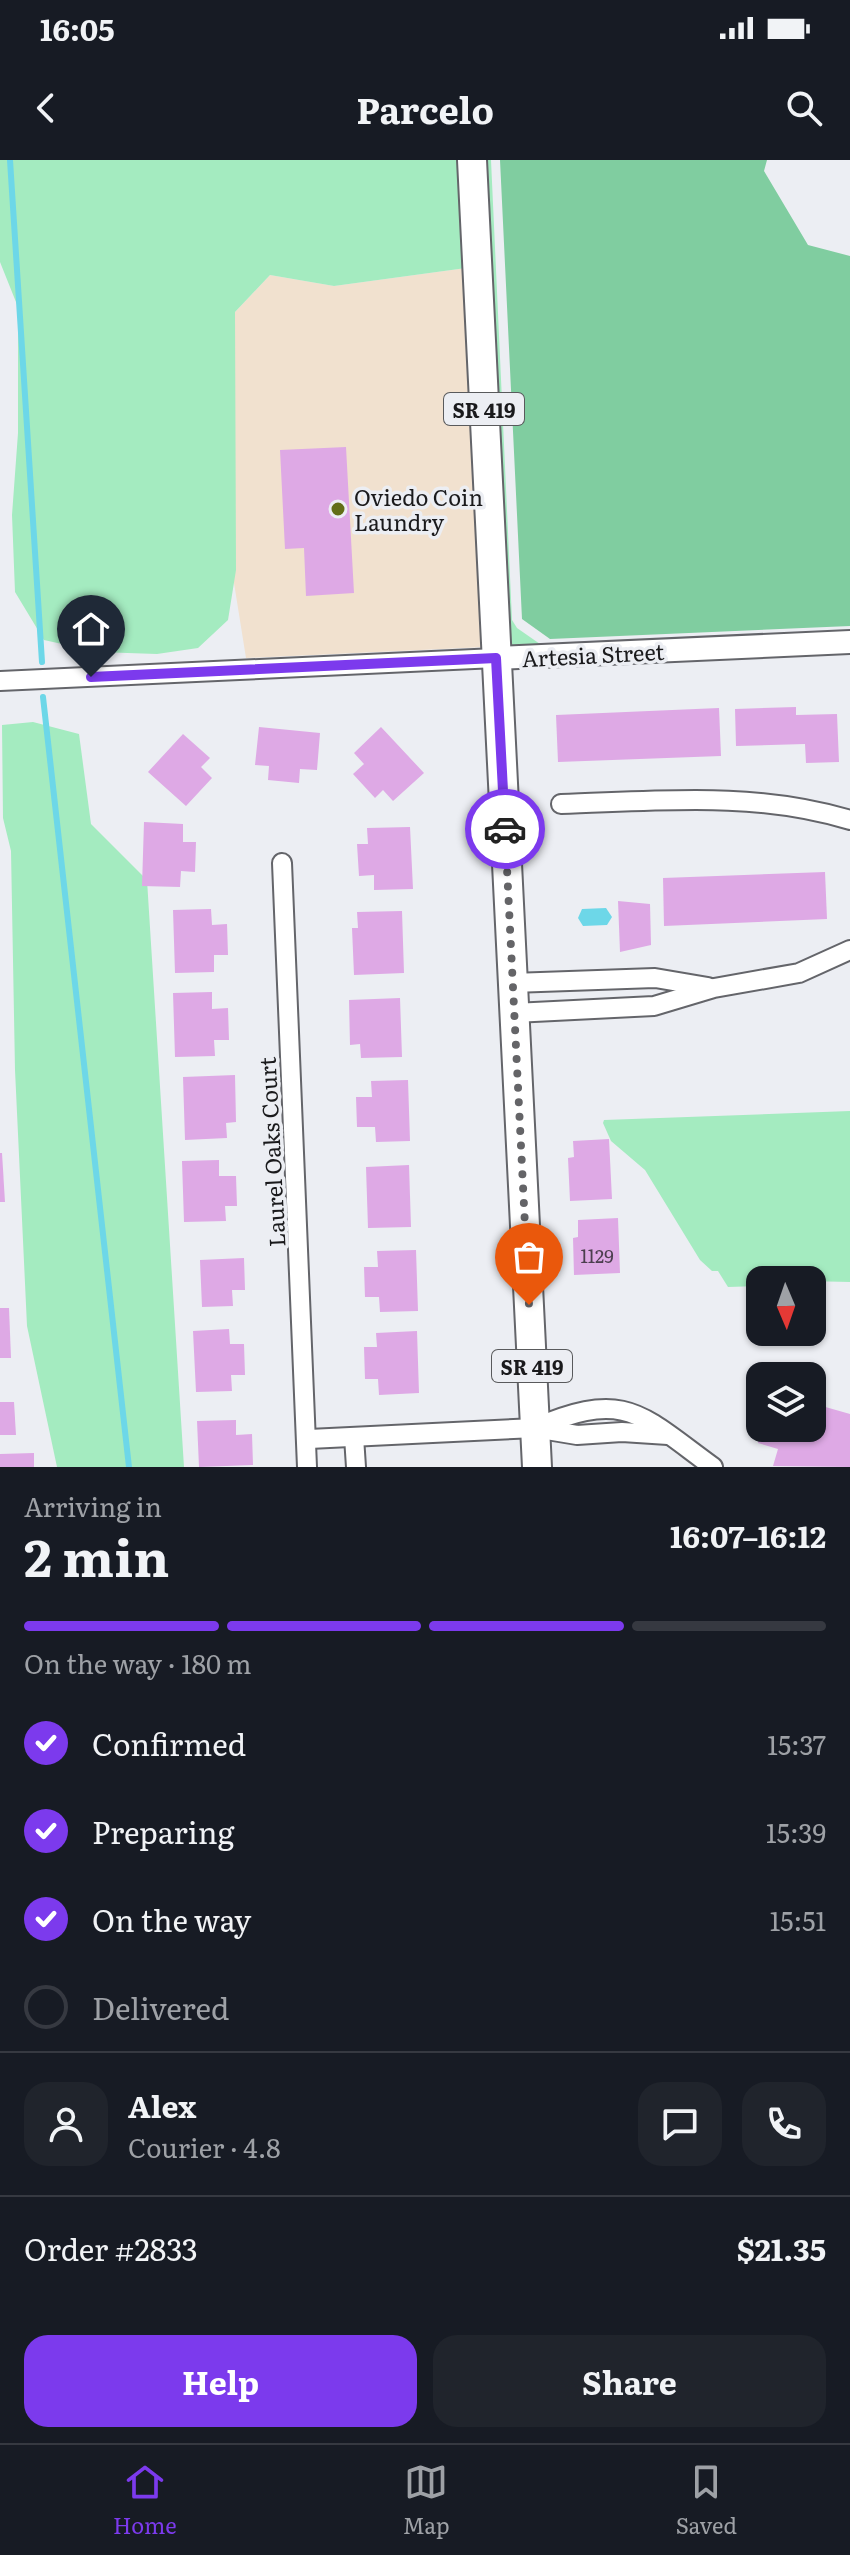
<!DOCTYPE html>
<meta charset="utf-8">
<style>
:root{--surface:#171b24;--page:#20242c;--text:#f1f3f6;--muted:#9ea1a6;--line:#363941;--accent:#7c3aed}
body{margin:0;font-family:Literata,serif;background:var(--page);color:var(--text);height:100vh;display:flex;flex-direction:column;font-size:30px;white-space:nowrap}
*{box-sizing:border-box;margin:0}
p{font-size:26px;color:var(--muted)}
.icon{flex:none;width:44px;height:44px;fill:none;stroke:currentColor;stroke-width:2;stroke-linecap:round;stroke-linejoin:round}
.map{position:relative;height:1307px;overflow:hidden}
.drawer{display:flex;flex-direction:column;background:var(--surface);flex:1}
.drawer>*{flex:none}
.needle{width:52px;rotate:178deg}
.controls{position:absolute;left:746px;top:1106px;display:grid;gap:16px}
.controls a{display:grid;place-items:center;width:80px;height:80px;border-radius:16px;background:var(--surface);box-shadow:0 2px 6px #0004;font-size:40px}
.pin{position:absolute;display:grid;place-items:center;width:68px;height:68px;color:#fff;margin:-82px -34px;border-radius:50% 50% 50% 0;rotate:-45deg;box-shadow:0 0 8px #0007}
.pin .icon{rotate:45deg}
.courier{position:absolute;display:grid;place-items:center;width:80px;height:80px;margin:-40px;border:6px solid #7c3aed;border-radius:50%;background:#fff;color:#222;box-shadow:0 2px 10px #0007}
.head em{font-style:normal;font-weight:700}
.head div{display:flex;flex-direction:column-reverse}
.head{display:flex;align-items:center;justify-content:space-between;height:136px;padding:0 24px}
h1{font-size:52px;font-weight:700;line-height:60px}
.bar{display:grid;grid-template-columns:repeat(4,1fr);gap:12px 8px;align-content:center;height:96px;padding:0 24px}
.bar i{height:10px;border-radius:6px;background:var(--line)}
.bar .current{background:var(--accent)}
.bar p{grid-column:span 4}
.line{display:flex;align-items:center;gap:20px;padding:0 24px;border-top:2px solid var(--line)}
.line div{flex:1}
.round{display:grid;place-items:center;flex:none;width:84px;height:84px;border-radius:24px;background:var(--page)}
ol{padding:0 24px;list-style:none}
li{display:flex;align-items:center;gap:24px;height:88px}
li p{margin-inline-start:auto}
li .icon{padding:8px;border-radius:50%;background:var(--accent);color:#fff;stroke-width:4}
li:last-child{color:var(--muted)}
li i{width:44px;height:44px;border:4px solid var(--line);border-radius:50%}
.button{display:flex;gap:16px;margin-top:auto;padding:16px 24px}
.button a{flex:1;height:92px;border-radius:24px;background:var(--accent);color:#fff;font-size:32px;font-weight:700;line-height:92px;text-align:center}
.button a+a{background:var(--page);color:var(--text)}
.status{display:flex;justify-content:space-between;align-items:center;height:56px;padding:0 40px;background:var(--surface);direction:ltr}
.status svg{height:22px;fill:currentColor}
header{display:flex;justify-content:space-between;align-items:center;height:104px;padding:0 24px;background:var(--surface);font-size:36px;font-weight:700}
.tab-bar{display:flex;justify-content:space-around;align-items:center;height:112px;border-top:2px solid var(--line);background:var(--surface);font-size:22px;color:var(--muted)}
.tab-bar a{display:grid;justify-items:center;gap:4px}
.tab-bar .current{color:var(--accent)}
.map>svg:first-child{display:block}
</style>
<div class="status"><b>16:05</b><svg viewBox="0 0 49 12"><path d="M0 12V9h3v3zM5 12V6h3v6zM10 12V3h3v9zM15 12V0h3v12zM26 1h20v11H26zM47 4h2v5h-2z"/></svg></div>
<header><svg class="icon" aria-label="back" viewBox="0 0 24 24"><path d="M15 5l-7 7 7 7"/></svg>Parcelo<svg class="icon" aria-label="search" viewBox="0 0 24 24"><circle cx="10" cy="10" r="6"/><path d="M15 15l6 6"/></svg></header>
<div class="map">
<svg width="850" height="1307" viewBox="0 0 850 1307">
<rect width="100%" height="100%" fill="#eceef3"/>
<polygon fill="#f1e1cf" points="466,108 485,487 246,498 234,423 235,152 270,115 334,126"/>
<g fill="#a4ebc0">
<polygon points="0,0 461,0 466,108 334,126 270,115 235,152 236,410 228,460 198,488 157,494 98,492 44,480 15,432 12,355 18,273 18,147 0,102"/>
<polygon points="483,0 491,0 512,460 517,468 540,484 507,486"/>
<polygon points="33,562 79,574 91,664 147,720 184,1307 57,1307 27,1166 15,910 11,691 3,658 2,565"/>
<polygon points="850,951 850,1122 760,1120 760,1126 728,1127 718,1111 712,1111 700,1100 645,1010 611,981 603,963 604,960"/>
</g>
<polygon fill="#80cda0" points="500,0 767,0 764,11 808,85 850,96 850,466 550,479 522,459"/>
<polygon fill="#6dd7e8" points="606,748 612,757 607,765 583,766 578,758 582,749"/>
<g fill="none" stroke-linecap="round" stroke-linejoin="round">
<g stroke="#6dd7e8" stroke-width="6">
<polyline points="10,0 42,502"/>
<polyline points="43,537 129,1307"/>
</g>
</g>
<g fill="#dea9e5">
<polygon points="346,287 354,433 306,436 304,388 285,389 280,290"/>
<polygon points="796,547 796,555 837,554 839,602 806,603 805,584 736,586 735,549"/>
<polygon points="719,548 721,596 558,602 556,555"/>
<polygon points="259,567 320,573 317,610 300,609 299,623 268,620 269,606 255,605"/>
<polygon points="381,567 424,613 393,641 383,630 375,638 353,614 364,604 354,593"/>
<polygon points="183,574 210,598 201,607 212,618 186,646 148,612"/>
<polygon points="144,662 183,664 183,682 196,682 195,712 181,711 180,727 142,726"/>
<polygon points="410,667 413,729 374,730 374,715 359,716 357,684 368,684 367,668"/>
<polygon points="825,712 827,759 664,766 663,718"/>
<polygon points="618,741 650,744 651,785 620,792"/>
<polygon points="211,749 212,765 227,764 228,795 214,795 214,812 175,813 173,750"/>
<polygon points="402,751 404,813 354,815 352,768 358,768 357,752"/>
<polygon points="212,832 212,849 228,848 229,880 214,880 215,896 175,897 173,833"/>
<polygon points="400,838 402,897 361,898 360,884 350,885 349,840"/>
<polygon points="235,915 236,962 226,963 227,978 185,980 183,917"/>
<polygon points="408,920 410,981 376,982 375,967 357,967 356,937 372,937 371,921"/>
<polygon points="609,979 612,1039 570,1041 568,998 574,997 573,981"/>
<polygon points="0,993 2,993 5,1042 0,1042"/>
<polygon points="219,1000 219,1016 236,1016 237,1046 225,1046 226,1061 184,1062 182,1001"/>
<polygon points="409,1005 411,1067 368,1068 366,1007"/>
<polygon points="618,1058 620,1113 574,1115 573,1078 578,1077 578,1060"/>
<polygon points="416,1090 418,1151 380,1152 379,1137 365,1137 364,1107 378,1107 377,1091"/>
<polygon points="244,1098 245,1130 232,1130 233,1146 202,1147 200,1100"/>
<polygon points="0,1148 9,1148 11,1198 0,1198"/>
<polygon points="229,1169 230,1184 244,1184 245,1215 231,1215 232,1231 196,1232 193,1171"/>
<polygon points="417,1171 419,1233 379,1235 378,1219 365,1219 364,1187 377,1187 376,1173"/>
<polygon points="0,1242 14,1242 16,1275 0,1275"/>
<polygon points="815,1244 850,1254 850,1307 773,1306 778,1289 758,1283 762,1268 812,1268"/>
<polygon points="236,1260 236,1275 252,1274 253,1305 199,1307 197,1261"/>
<polygon points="34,1293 34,1307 0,1307 0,1294"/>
</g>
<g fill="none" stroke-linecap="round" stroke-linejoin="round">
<g stroke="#64656a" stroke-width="22">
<g id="minor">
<polyline points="0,521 496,498"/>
<path d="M561,644C658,641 755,631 850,660"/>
<polyline points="282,703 307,1307"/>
<polyline points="512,823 655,818 708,827"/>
<polyline points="514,853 654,846 714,828 799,813 850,790"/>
<path d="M535,1268C626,1229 640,1254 713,1307"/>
<polyline points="354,1277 356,1307"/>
<polyline points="309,1279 535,1268 577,1275 622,1272 668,1275"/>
</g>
</g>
<g stroke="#64656a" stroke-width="26">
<polyline id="tertiary" points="496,498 850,482"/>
</g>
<g stroke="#64656a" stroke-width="32">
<polyline id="primary" points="472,0 537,1307"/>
</g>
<use href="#minor" stroke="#fff" stroke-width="18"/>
<use href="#tertiary" stroke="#fff" stroke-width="22"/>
<use href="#primary" stroke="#fff" stroke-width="28"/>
</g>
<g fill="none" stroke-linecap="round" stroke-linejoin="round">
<polyline stroke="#646467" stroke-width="8" stroke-dasharray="0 14.4" points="505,669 529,1145"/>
<polyline stroke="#7c3aed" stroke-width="10" points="91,517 496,498 505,669"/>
</g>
<circle fill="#626e17" stroke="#eceef3" stroke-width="3" cx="338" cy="349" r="8"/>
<g text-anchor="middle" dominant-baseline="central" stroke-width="7" stroke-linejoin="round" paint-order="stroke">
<g font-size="18" fill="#4b3e4e">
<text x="597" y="1095">1129</text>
</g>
<g fill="#eceef3" stroke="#595a5c" stroke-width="2">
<rect x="444" y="233" width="80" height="32" rx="6"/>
<rect x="492" y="1190" width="80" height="32" rx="6"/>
</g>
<g font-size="20" font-weight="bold" fill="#1a1a1c">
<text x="484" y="249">SR 419</text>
<text x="532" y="1206">SR 419</text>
</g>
<g font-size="22" fill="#1a1a1c" stroke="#eceef3" text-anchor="start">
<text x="354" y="336">Oviedo Coin<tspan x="354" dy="25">Laundry</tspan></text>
</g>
<g font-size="22" fill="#1a1a1c" stroke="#eceef3">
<text transform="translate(593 494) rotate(-3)">Artesia Street</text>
<text transform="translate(271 992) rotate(-93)">Laurel Oaks Court</text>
</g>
</g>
</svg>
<div class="controls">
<a><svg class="needle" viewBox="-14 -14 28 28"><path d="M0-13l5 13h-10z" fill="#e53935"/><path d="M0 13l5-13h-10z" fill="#9ea1a6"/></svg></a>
<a><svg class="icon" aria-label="layers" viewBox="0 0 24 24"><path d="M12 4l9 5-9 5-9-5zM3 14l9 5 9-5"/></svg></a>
</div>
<div class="pin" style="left:529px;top:1145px;background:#ea580c"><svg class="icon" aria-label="bag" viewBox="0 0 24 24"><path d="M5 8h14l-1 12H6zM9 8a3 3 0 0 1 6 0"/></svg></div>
<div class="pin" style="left:91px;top:517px;background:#1f2937"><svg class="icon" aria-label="home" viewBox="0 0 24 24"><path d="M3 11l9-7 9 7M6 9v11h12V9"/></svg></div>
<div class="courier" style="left:505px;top:669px"><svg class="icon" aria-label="car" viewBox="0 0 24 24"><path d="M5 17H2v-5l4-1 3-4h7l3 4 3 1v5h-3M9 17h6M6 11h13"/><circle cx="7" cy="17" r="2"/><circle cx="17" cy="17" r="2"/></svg></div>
</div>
<section class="drawer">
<div class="head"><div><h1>2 min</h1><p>Arriving in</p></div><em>16:07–16:12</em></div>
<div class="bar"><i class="current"></i><i class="current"></i><i class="current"></i><i></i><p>On the way · 180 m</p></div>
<ol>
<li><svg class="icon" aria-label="check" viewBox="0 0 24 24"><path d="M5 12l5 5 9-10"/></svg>Confirmed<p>15:37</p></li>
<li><svg class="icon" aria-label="check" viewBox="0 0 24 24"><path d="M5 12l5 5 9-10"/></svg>Preparing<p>15:39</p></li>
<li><svg class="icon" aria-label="check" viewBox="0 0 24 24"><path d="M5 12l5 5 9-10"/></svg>On the way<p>15:51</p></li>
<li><i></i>Delivered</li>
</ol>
<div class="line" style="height:144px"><a class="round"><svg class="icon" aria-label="person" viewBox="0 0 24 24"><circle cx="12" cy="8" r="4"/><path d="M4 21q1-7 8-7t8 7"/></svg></a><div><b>Alex</b><p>Courier · 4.8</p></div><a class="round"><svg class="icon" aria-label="chat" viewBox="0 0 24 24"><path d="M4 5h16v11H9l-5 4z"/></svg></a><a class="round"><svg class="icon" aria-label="phone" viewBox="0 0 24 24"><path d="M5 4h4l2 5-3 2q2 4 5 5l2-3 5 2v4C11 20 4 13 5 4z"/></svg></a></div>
<div class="line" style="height:104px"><div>Order #2833</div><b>$21.35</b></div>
<div class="button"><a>Help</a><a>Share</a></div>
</section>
<nav class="tab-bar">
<a class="current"><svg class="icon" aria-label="home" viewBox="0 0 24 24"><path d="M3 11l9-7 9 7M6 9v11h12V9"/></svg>Home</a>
<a><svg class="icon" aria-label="map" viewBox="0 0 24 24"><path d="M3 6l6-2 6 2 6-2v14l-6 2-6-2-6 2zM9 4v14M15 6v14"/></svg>Map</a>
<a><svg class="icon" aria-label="saved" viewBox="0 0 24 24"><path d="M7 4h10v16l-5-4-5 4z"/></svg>Saved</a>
</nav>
